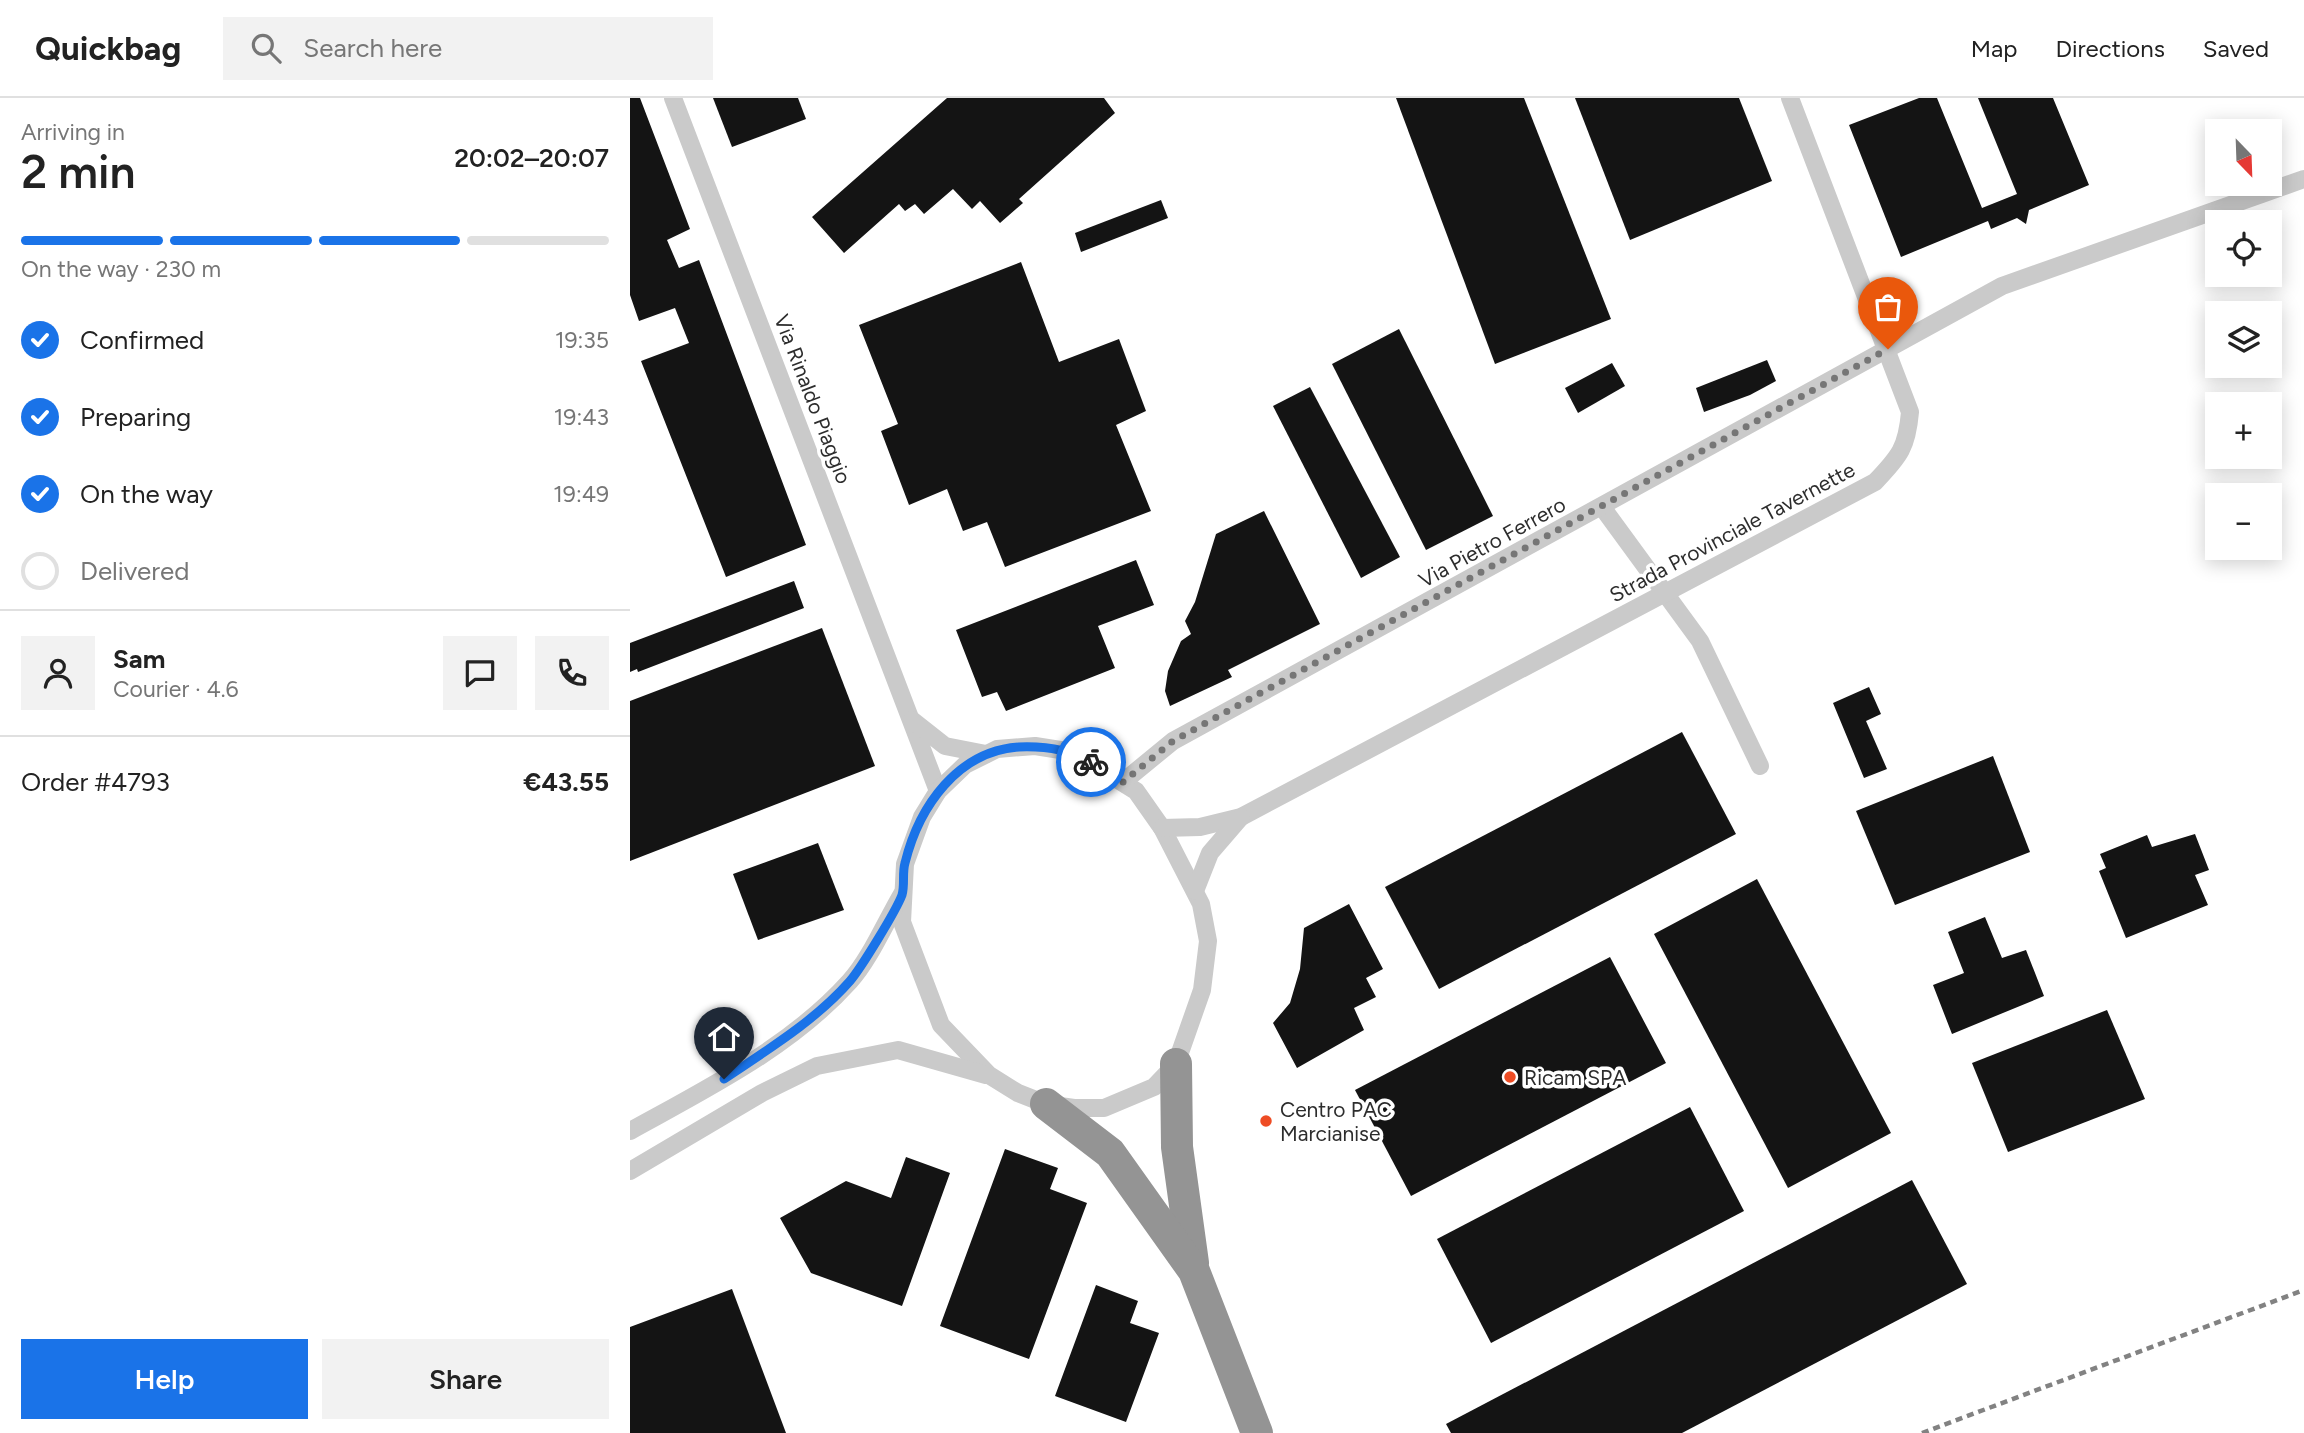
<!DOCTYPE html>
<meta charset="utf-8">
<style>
:root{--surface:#fff;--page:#f2f2f2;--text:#222;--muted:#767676;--line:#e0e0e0;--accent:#1a73e8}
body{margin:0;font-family:Figtree,sans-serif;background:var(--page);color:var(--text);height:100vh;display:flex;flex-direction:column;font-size:26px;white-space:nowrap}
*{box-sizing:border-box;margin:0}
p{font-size:23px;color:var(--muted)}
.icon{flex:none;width:38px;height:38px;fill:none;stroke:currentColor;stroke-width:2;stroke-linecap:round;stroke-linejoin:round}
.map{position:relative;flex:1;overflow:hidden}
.panel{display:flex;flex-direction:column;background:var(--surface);width:630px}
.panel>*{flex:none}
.needle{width:46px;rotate:157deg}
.buttons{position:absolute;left:1575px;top:21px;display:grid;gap:14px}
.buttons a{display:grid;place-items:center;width:77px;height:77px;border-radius:0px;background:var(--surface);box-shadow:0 4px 18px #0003;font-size:35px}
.pin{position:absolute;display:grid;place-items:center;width:60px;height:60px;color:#fff;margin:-72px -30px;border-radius:50% 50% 50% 0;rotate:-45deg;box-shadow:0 0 7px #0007}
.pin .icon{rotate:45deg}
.courier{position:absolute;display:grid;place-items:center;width:70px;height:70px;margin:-35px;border:5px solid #1a73e8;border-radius:50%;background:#fff;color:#222;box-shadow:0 2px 9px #0007}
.overview em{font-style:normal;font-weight:600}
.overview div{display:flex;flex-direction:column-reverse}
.overview{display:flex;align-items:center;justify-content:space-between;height:119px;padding:0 21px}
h1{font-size:46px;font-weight:600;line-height:52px}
.bar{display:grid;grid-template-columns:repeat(4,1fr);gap:10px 7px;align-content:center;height:84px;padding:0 21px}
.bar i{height:9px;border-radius:5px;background:var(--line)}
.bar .active{background:var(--accent)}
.bar p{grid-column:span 4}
.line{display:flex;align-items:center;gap:18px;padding:0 21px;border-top:2px solid var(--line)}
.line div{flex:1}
.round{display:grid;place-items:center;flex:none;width:74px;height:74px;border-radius:0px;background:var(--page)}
ol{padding:0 21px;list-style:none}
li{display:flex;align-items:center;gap:21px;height:77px}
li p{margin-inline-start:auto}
li .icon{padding:7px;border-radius:50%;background:var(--accent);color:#fff;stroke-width:4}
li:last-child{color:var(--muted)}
li i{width:38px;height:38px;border:4px solid var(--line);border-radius:50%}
.button{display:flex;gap:14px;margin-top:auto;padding:14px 21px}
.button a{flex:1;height:80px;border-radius:0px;background:var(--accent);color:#fff;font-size:28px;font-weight:600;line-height:80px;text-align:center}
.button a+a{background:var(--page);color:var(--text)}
header{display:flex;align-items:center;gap:42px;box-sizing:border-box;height:98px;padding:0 35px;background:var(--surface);border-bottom:2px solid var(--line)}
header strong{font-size:33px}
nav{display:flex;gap:38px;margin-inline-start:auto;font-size:24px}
.search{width:490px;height:63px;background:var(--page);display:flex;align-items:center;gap:18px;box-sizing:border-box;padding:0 24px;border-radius:0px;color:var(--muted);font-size:26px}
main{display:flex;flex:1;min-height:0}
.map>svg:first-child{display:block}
</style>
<header>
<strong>Quickbag</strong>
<div class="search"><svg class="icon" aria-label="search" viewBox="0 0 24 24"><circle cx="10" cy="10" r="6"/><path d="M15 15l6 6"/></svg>Search here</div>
<nav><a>Map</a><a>Directions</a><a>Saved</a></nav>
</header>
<main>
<section class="panel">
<div class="overview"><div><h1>2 min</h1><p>Arriving in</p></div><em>20:02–20:07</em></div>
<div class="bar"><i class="active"></i><i class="active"></i><i class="active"></i><i></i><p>On the way · 230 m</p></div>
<ol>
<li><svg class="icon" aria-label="check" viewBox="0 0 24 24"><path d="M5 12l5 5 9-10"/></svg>Confirmed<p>19:35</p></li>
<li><svg class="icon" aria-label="check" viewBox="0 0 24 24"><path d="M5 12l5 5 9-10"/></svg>Preparing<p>19:43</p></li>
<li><svg class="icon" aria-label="check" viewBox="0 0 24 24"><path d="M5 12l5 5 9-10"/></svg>On the way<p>19:49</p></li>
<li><i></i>Delivered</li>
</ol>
<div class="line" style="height:126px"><a class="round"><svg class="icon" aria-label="person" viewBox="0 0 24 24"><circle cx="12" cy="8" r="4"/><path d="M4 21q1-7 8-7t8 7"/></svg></a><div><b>Sam</b><p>Courier · 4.6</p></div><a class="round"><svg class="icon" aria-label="chat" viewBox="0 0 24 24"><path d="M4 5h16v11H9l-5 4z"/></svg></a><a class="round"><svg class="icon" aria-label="phone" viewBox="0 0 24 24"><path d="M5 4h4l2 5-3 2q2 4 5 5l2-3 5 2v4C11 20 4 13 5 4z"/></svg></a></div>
<div class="line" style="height:91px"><div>Order #4793</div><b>€43.55</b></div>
<div class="button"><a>Help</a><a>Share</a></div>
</section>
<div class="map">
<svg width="1674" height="1335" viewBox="0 0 1674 1335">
<rect width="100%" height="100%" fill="#fff"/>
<g fill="#141414">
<polygon points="0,0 10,0 60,131 37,142 49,170 69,162 176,447 96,479 11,263 59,245 45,210 9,223 0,197"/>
<polygon points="83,0 168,0 176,21 102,49"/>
<polygon points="317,0 474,0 485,15 389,101 393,105 370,125 350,103 342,111 323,91 294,116 285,106 275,113 269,106 214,155 182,119"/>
<polygon points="766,0 894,0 981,221 865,266"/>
<polygon points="945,0 1109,0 1142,83 1000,142"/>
<polygon points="1289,0 1307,0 1352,110 1387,96 1348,0 1423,0 1459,87 1399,112 1396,126 1387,120 1361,131 1358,123 1271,159 1219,27"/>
<polygon points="531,102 538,120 451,154 445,135"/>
<polygon points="391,164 429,264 489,241 516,313 486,327 521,413 375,469 357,424 333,433 317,391 279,407 251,333 268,326 229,227"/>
<polygon points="769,231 863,418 796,452 702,266"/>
<polygon points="1137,262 1146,283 1120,297 1074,314 1066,290"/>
<polygon points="982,265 995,288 948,315 935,290"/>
<polygon points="680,289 770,459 731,480 643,308"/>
<polygon points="634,413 690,526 598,572 602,579 540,608 535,593 538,573 551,543 561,536 555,523 565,504 586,436"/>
<polygon points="506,462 524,507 468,528 485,570 376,613 367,594 352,599 326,532"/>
<polygon points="164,483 174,510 8,574 7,571 0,574 0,545"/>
<polygon points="192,530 245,668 0,763 0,603"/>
<polygon points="1239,589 1251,616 1236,623 1257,671 1234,680 1203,605"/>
<polygon points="1052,634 1106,736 809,891 755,789"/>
<polygon points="1363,658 1400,754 1265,807 1226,713"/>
<polygon points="1565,736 1579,772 1565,777 1578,807 1496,840 1469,773 1476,770 1470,756 1517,737 1522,749"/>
<polygon points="188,745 214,812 128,842 103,776"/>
<polygon points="1127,781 1261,1035 1158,1090 1024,836"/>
<polygon points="719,806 753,871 736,880 746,899 724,910 734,932 667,970 643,925 660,905 670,871 674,830"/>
<polygon points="1355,819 1372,860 1396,852 1414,898 1322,936 1303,887 1334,875 1318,834"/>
<polygon points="980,859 1036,965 781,1098 725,992"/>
<polygon points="1477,912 1515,1001 1378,1054 1342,965"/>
<polygon points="1060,1009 1114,1113 861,1245 807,1141"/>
<polygon points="375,1051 428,1070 420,1091 457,1105 399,1261 310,1228"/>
<polygon points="276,1059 320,1075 272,1208 181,1175 150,1120 216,1083 261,1100"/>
<polygon points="1282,1082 1337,1186 1052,1335 821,1335 816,1326"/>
<polygon points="466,1187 508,1203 500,1225 529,1235 496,1324 425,1298"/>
<polygon points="102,1191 156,1335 0,1335 0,1229"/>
</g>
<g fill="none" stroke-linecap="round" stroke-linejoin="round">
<g stroke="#cacaca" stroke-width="18">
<polyline points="43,0 308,693"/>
<polyline points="972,409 1070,543 1130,668"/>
<polyline points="282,622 315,648 356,656"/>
<polygon points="405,648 443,654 506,693 532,730 571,806 578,843 572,892 546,966 524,989 474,1010 444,1010 416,1006 388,995 359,977 311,927 272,824 275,766 292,719 308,693 335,667 367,651"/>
<polyline points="493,684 543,643 1372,188 1674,81"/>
<path d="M532,730L570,729L611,719L1245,384C1270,358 1277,349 1280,314L1160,0"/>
<polyline points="565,793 580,755 611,719"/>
<path d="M0,1033C76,991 161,949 220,883C240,861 256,823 272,796"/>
<polyline points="0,1073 132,995 187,968 268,952 356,977"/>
</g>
<g stroke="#949494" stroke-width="32">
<polyline points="546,966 547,1049 563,1165"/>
<polyline points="416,1006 480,1055 564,1173 627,1335"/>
</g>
<polyline stroke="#828282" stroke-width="4.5" stroke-dasharray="7 5" stroke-linecap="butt" points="1292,1335 1674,1192"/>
</g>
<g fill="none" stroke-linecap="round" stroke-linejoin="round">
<polyline stroke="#767676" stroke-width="7" stroke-dasharray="0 12.6" points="461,664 493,684 543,643 1258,251"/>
<path stroke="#1a73e8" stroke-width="9" d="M94,981C137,952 185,923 220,883C231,870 266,813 272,797C275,787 272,775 275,765C289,708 328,653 389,649C415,648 439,651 461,664"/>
</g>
<g fill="#ee4c24" stroke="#fff" stroke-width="2.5">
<circle cx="880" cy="979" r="7"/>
<circle cx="636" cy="1023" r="7"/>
</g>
<g text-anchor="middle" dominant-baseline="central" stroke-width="7" stroke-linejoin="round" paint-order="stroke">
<g font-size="21" fill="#2d2d2d" stroke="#fff">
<text transform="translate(183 301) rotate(69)">Via Rinaldo Piaggio</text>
<text transform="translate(1102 434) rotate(-28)">Strada Provinciale Tavernette</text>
<text transform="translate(862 444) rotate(-29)">Via Pietro Ferrero</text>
</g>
<g font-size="21" fill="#2d2d2d" stroke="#fff" text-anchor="start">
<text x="894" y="979">Ricam SPA</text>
<text x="650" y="1011">Centro PAC<tspan x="650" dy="24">Marcianise</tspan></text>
</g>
</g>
</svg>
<div class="buttons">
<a><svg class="needle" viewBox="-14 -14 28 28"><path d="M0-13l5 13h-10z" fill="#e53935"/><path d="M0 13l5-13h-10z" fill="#767676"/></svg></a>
<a><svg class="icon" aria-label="locate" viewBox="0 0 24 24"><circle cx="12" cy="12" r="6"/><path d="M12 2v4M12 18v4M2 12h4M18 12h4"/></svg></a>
<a><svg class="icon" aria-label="layers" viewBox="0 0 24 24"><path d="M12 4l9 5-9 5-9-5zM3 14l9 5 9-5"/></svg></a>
<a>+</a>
<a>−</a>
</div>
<div class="pin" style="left:1258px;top:251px;background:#ea580c"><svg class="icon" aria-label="bag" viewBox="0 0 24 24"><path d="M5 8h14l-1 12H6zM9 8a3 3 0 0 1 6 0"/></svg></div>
<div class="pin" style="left:94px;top:981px;background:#1f2937"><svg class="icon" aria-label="home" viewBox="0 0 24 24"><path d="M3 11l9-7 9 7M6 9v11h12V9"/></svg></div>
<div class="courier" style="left:461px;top:664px"><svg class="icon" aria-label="bike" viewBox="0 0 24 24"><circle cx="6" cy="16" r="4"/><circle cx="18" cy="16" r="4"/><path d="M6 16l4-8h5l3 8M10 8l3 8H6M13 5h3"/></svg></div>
</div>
</main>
